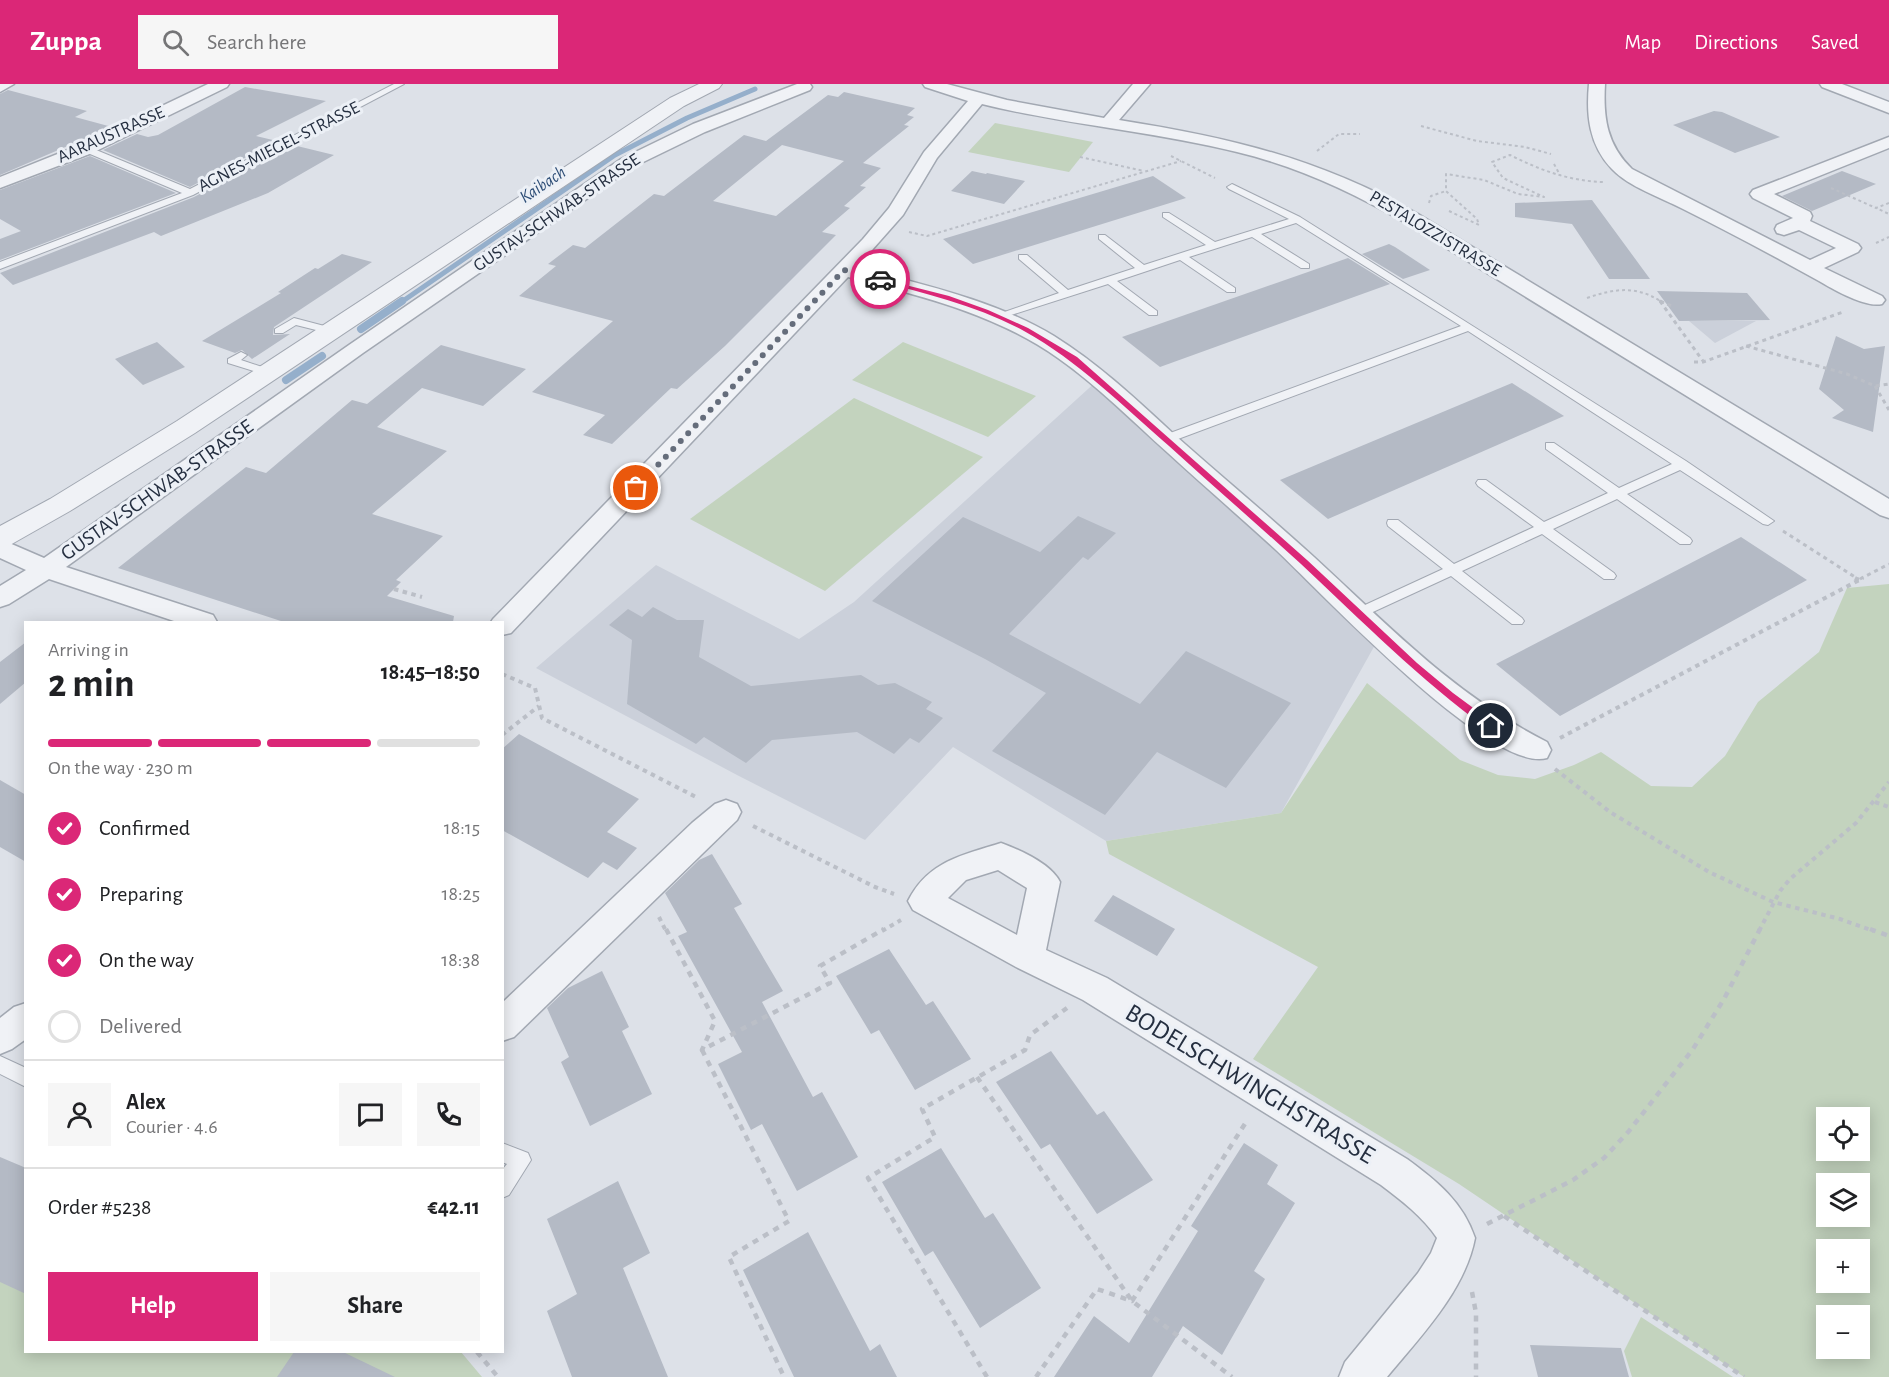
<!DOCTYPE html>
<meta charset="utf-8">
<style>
:root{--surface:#fff;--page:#f6f6f6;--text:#202124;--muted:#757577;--line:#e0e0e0;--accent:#db2777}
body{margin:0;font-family:"Alegreya Sans",sans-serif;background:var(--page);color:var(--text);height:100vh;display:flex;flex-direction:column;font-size:22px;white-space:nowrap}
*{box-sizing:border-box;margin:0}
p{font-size:20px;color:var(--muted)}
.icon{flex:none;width:33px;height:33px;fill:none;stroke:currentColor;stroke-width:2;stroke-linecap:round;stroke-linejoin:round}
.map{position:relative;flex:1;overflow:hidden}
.details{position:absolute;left:24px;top:537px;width:480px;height:732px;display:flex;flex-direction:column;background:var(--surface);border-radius:0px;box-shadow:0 3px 15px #0003}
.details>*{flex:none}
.controls{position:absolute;left:1816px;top:1023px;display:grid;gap:12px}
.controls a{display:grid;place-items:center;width:54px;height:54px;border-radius:0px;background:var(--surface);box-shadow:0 3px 15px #0003;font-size:30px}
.pin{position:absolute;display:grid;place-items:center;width:51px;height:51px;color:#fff;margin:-26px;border:3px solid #fff;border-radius:50%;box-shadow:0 2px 6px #0007}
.courier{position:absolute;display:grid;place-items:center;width:60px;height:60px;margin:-30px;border:4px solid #db2777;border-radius:50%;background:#fff;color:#222;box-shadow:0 2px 8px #0007}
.headline em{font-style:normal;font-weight:700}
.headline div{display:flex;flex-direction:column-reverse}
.headline{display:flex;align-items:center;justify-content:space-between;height:102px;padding:0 24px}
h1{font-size:39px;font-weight:700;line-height:45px}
.bar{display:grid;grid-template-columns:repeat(4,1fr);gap:9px 6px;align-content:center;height:72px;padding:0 24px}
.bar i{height:8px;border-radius:4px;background:var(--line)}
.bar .current{background:var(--accent)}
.bar p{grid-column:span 4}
.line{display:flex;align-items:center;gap:15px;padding:0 24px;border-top:2px solid var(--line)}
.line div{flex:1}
.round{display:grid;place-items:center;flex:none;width:63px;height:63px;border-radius:0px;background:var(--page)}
ol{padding:0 24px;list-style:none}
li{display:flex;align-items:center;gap:18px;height:66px}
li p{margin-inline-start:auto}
li .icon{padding:6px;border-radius:50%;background:var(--accent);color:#fff;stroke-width:4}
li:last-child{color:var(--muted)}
li i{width:33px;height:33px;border:3px solid var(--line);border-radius:50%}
.action{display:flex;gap:12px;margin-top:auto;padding:12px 24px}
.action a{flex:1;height:69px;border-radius:0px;background:var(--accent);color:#fff;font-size:24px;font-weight:700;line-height:69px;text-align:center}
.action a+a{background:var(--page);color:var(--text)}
header{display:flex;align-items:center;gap:36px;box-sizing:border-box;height:84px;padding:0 30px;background:var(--accent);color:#fff}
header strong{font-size:28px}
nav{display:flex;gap:33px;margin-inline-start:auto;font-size:21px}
.search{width:420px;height:54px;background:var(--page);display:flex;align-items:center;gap:15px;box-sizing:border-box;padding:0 21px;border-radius:0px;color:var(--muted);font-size:22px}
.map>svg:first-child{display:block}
</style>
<header>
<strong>Zuppa</strong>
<div class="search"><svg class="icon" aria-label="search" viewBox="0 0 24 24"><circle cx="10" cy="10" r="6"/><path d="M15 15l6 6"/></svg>Search here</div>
<nav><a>Map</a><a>Directions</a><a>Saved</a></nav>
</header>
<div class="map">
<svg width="1889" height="1293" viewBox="0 0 1889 1293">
<rect width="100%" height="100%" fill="#dde1e8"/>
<g fill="#cbd0da">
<polygon points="1689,237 1756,237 1715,259"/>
<polygon points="1099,295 1380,552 1281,729 1106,757 953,663 865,756 737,691 536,584 656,481 799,555 854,518"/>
</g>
<g fill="#c3d3be" fill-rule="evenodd">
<polygon points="995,39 1093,58 1069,88 968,68"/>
<polygon points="903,258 1036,312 988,353 852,296"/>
<polygon points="854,314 983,373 825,507 690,435"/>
<path d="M1889,500V1293H1744L1459,1100L1253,975L1318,883L1109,770L1106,757L1281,729L1367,599L1460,676L1498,691L1535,695L1574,681L1601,668L1651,702L1692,703L1725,672L1758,618L1819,568L1847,504ZM1827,1034H1860V1066H1827ZM1827,1100H1860V1132H1827ZM1827,1166H1860V1198H1827ZM1827,1232H1860V1264H1827Z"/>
<polygon points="0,1086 25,1091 26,1268 461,1268 482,1293 0,1293"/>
<polygon points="1641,1233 1733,1293 1632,1293 1624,1267"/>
</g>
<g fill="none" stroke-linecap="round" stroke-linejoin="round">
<polyline stroke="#95afcb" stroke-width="5" points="400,219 615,71 687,34 755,5"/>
<g stroke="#95afcb" stroke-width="8">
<polyline points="361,245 402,217"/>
<polyline points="286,296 322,272"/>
</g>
</g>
<g fill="#b4bac5" fill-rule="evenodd">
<polygon points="245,3 326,17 256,52 277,57 190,103 103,66 137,50 148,53 158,51"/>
<polygon points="8,6 87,27 75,33 112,43 0,91 0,10"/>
<path d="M844,8L915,24L907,31L914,33L904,41L909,42L863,79L881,84L860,102L866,103L844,122L850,124L822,148L836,151L725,262L677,305L671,304L612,360L583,351L605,331L532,308L613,237L519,212L556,182L548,180L573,161L585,164L654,110L664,112L744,51L766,57L828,11L838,13ZM782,61L844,77L776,132L713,117Z"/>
<polygon points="1714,27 1722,28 1780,53 1735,69 1673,41"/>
<polygon points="293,61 334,71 268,109 161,152 154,148 13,201 0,189 194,113"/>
<polygon points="90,72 176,109 0,176 0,155 21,147 0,135 0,106"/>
<polygon points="972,87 986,90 987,89 1025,97 1004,120 951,107"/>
<polygon points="1842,87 1876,100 1812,127 1782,112"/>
<polygon points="1153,92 1186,114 973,180 943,155"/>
<polygon points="1592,116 1650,195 1609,195 1572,140 1515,133 1515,119"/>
<polygon points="1389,160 1395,163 1430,186 1403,195 1362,170"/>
<polygon points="342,170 372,178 274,243 273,251 290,250 252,275 242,266 235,269 202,257 281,209 278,208 315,184 318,185"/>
<polygon points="1348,174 1390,200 1160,283 1122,253"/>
<polygon points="1657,207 1747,209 1770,236 1679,237"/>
<polygon points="1836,252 1864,265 1885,262 1873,348 1832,334 1844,326 1819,305"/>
<polygon points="157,258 185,283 143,301 115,275"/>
<polygon points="441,261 526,285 483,322 422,304 377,343 447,367 372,430 443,452 396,496 401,498 387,512 454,532 453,538 284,538 118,484 246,383 266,389 352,316 367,320"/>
<polygon points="1512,299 1564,332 1328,435 1280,396"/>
<polygon points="1078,432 1116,449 1088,476 1083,473 1009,550 1140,620 1186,567 1291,619 1226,704 1157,668 1105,731 992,667 1046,609 985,575 872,517 963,433 1040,468"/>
<polygon points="1741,453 1807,496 1560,632 1496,580"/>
<polygon points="653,523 677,536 704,536 699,573 751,602 861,591 878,601 895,599 932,618 926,625 943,634 919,659 910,654 894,670 857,648 772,656 746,679 704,653 696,660 627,620 632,556 609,541 628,525 642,533"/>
<polygon points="26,558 26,598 0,620 0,578"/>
<polygon points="519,650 639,715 607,748 637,764 617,786 603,778 588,794 502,746 502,665"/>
<polygon points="0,696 26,711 26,778 0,763"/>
<polygon points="712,770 742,820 734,824 783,907 762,918 813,1013 822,1008 858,1073 797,1107 762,1040 751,1046 718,980 742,968 678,852 687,848 665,809 699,776"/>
<polygon points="1113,811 1175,845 1157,872 1094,837"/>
<polygon points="889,865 926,921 933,917 971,975 915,1006 879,946 871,950 836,892"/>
<polygon points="602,887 629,943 622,947 652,1010 590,1042 561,978 569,973 547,924 568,904"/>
<polygon points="1051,967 1097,1031 1104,1027 1153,1096 1097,1130 1050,1060 1041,1065 996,998"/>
<polygon points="1244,1059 1278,1081 1267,1100 1295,1119 1254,1187 1265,1195 1222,1271 1183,1242 1152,1293 1054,1293 1094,1232 1129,1259 1198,1147 1191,1142"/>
<polygon points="941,1064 985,1134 993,1129 1041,1204 980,1244 933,1167 925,1172 882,1098"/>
<polygon points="0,1073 26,1084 26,1210 0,1198"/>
<polygon points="618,1097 650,1169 623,1184 668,1293 572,1293 547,1227 577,1210 547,1135"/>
<polygon points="808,1148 870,1267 880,1260 897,1293 794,1293 743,1186"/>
<polygon points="1530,1261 1621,1264 1629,1293 1538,1293"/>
<polygon points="294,1268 343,1268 395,1293 277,1293"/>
</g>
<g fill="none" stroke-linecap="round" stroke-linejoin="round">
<g stroke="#a2a8b2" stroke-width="2">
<g id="service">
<polygon points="394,0 404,0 193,111 0,185 0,178 182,109 83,67 83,63 89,63 190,105"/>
<polygon points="1232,100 1300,133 1686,377 1774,437 1768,441 1763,440 1680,386 1627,410 1690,454 1692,457 1690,460 1680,460 1617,415 1553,445 1614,489 1616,492 1614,495 1604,495 1542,450 1462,487 1522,534 1524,537 1522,540 1512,540 1451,492 1362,533 1352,533 1350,530 1352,527 1443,485 1388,442 1387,439 1388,436 1398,436 1454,480 1534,443 1478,402 1476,399 1478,396 1486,396 1544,438 1608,409 1546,365 1546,359 1554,359 1619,404 1672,380 1468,247 1170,358 1162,358 1162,352 1461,242 1296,139 1261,150 1309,180 1309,184 1301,184 1252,153 1189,173 1235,204 1235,208 1227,208 1180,176 1117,197 1157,227 1157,231 1149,231 1108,200 1002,234 994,234 993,232 1059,209 1019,175 1019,171 1027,171 1068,206 1135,184 1099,155 1099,151 1105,151 1144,181 1206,161 1163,133 1163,129 1169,129 1215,158 1289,135 1229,105 1227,103"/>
<polygon points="294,234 332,244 333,246 328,249 296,241 283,249 275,249 275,245"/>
<polygon points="241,268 247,271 241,276 271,286 271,290 263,290 228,279 228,275"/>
<polygon points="0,972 26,984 26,1003 0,990"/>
<polygon points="502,1059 528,1069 531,1076 509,1111 502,1114 502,1086 507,1080 502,1078"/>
</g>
</g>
<g stroke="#a2a8b2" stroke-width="3">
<g id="minor">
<polygon points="0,0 14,0 0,8"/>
<polygon points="208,0 229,0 227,3 92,69 0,104 0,93 80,61"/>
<polygon points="797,0 810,0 812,3 810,6 705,48 633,83 363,269 66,483 213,531 217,538 177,538 49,495 9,520 0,523 0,502 26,486 0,474 0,455 44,474 349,261 621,75 693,40"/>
<path d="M923,0H947L1007,16L1104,34L1133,0H1150L1119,36C1232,54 1317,74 1418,130L1889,415V434L1880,431L1404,138C1352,108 1296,82 1237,68C1153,47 1066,41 982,20L937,74L903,131L857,183C924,201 994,216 1054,252C1099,280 1138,317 1177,353C1222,393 1269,432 1314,473C1389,542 1454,611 1547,658L1551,666L1547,674C1492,691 1319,506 1276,466C1240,433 1204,402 1168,369C1132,337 1098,302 1058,274C996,230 921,212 848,193L511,549L502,551V538H491L493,535L863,155L889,124L924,68L968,17L925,3Z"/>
<path d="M1589,0H1605C1603,34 1607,61 1632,85L1810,176L1836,164L1799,146L1784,151L1777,149L1775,145L1777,141L1793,134L1753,114L1750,110L1753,106L1889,53V64L1774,110L1810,128L1812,132L1810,137L1858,160L1861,164L1858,168L1824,184L1882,212L1885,216L1882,220C1866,224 1834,206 1819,197C1774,172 1729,148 1683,125C1660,113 1629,103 1612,85C1589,61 1586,31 1589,0Z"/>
<polygon points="1820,0 1842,0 1889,18 1889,29 1822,3"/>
<polygon points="726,716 737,720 741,728 737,736 514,953 502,957 502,919 692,739 715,720"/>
<path d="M1001,759C1020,766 1051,780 1060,798L1046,866L1107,894L1407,1075C1437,1097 1463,1118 1475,1154C1465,1207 1420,1253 1387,1293H1339L1345,1278L1418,1189L1431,1169L1437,1154C1423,1133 1401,1116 1381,1101L1083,916L1016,883L913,826L908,817C928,777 963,771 1001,759ZM998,786L1027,804L1017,851L948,814L966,796Z"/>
<polygon points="26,919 26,955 12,965 0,970 0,934 14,923"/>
</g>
</g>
<g stroke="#a2a8b2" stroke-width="2">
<polygon id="tertiary" points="699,0 722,0 719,4 684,22 195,349 70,427 10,461 0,463 0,442 50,415 177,337 670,14"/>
</g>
<g stroke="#bbbfc7" stroke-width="2" stroke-dasharray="3 3" stroke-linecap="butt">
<polyline points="1421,42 1477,57 1525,63 1551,70"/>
<polyline points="1317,67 1339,50 1360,50"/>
<polyline points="1171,72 1215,94"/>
<polyline points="1080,73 1144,87"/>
<polyline points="1554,80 1560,91"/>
<polyline points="1831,104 1876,124"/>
<polyline points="1429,119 1431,112 1446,107"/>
<polyline points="1889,119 1876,124 1889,130"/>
<path d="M1449,127L1479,141L1477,135L1446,107V90L1484,96L1518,110L1544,113L1503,94L1492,78L1510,71C1540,86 1569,97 1603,98"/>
<polyline points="909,148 927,152 1181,77"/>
<polyline points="1876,159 1889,153"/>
<path d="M1587,214C1613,205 1636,201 1660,217"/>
<polyline points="1661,219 1660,217 1664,219"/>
</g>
<g stroke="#bbbfc7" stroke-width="3" stroke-dasharray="4 4" stroke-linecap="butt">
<polyline points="1660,217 1703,277"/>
<polyline points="1660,217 1674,223"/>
<polyline points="1746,262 1847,290 1875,302 1889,300"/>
<polyline points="1694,278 1703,278 1843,228"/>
<polyline points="1875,302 1889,326"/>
<polyline points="1783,447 1858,495"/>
<polyline points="1860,495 1889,480"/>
</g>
<g stroke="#bbbfc7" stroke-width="4" stroke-dasharray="4.5 4.5" stroke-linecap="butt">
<polyline points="1855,494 1859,496"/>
<polyline points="394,505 422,513"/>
<polyline points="502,590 535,604 542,634 698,714"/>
<polyline points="502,651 539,622"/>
<polyline points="1560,654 1863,494"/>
<polyline points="1555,685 1610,728 1709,788 1773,818 1840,835 1874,847"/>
<polyline points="1875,718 1889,723"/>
<polyline points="753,742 875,803 894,810"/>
<polyline points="659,833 666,847"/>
<polyline points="882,847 901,836"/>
<polyline points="1759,847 1780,807 1790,795 1856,739 1889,698"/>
</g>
<g stroke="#bbbfc7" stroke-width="4.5" stroke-dasharray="6 6" stroke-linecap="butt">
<polyline points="666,845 715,937 702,966 830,899 820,882 884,845"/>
<polyline points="1870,845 1889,852"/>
<polyline points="702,966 789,1137 729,1173 784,1293"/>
<polyline points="977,993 1132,1217 1232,1293"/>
<polyline points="1504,1132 1744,1293"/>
<polyline points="1487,1140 1573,1096 1604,1074 1629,1047 1693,965 1724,915 1760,845"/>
<polyline points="1472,1208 1476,1229 1476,1293"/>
<polyline points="477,1268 498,1293"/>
<polyline points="987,1293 868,1094 935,1053 922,1025 1025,966 1030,951 1067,924"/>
<polyline points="1036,1293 1097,1205 1132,1217 1248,1035"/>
</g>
<use href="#service" fill="#f0f2f6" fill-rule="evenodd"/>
<use href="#minor" fill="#f0f2f6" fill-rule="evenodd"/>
<use href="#tertiary" fill="#f0f2f6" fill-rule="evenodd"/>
</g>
<path fill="#db2777" d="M878,194L949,212L988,226L1028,244L1077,273L1307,476L1417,579L1453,609L1495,640V645H1488C1420,596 1362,537 1301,480C1257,440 1213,402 1169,362C1122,321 1078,277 1024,247C978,222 927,210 878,197Z"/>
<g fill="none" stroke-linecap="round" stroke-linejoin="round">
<polyline stroke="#656d7b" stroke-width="6" stroke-dasharray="0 10.8" points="636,404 844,186 880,195"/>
</g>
<g text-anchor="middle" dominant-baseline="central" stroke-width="6" stroke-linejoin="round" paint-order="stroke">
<g font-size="18" fill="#252f40" stroke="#ecf0f6">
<text transform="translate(111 51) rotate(-24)">AARAUSTRASSE</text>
<text transform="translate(279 63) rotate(-27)">AGNES-MIEGEL-STRASSE</text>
<text transform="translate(557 129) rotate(-34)">GUSTAV-SCHWAB-STRASSE</text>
<text transform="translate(1435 150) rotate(31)">PESTALOZZISTRASSE</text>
</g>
<g font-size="18" font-style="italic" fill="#2d4d76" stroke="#ecf0f6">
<text transform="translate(543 101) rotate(-34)">Kaibach</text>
</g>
<g font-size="21" fill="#252f40" stroke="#ecf0f6">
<text transform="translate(157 406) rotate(-35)">GUSTAV-SCHWAB-STRASSE</text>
</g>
<g font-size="26" fill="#252f40" stroke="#ecf0f6">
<text transform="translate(1250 1000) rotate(31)">BODELSCHWINGHSTRASSE</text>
</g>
</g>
</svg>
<div class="controls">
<a><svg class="icon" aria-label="locate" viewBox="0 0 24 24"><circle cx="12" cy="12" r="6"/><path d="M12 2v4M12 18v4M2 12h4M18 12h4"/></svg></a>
<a><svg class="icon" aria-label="layers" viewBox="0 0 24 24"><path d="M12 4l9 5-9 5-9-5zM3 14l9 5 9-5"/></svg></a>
<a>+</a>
<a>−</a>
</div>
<div class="pin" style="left:636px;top:404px;background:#ea580c"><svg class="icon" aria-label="bag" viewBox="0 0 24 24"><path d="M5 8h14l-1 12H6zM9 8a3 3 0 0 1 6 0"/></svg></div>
<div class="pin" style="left:1491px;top:642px;background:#1f2937"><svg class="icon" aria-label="home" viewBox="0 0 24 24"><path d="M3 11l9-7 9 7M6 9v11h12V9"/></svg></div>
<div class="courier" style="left:880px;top:195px"><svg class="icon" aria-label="car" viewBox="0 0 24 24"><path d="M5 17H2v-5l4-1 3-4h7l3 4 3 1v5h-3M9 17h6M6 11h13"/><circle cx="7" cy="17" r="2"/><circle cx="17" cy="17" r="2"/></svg></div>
<section class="details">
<div class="headline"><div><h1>2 min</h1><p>Arriving in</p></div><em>18:45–18:50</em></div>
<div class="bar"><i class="current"></i><i class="current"></i><i class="current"></i><i></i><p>On the way · 230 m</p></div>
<ol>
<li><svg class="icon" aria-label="check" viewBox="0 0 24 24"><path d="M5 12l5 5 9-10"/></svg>Confirmed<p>18:15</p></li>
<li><svg class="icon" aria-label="check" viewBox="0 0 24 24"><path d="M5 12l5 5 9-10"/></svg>Preparing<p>18:25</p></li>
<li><svg class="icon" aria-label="check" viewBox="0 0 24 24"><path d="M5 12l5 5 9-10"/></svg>On the way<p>18:38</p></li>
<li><i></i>Delivered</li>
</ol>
<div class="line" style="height:108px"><a class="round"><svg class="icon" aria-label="person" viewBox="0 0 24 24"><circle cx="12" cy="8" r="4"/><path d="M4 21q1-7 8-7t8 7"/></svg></a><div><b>Alex</b><p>Courier · 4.6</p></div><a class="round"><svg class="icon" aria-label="chat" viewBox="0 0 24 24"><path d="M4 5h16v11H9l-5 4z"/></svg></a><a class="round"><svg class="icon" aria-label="phone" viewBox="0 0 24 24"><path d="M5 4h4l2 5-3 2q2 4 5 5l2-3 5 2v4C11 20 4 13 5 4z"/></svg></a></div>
<div class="line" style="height:78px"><div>Order #5238</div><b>€42.11</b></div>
<div class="action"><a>Help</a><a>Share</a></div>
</section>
</div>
